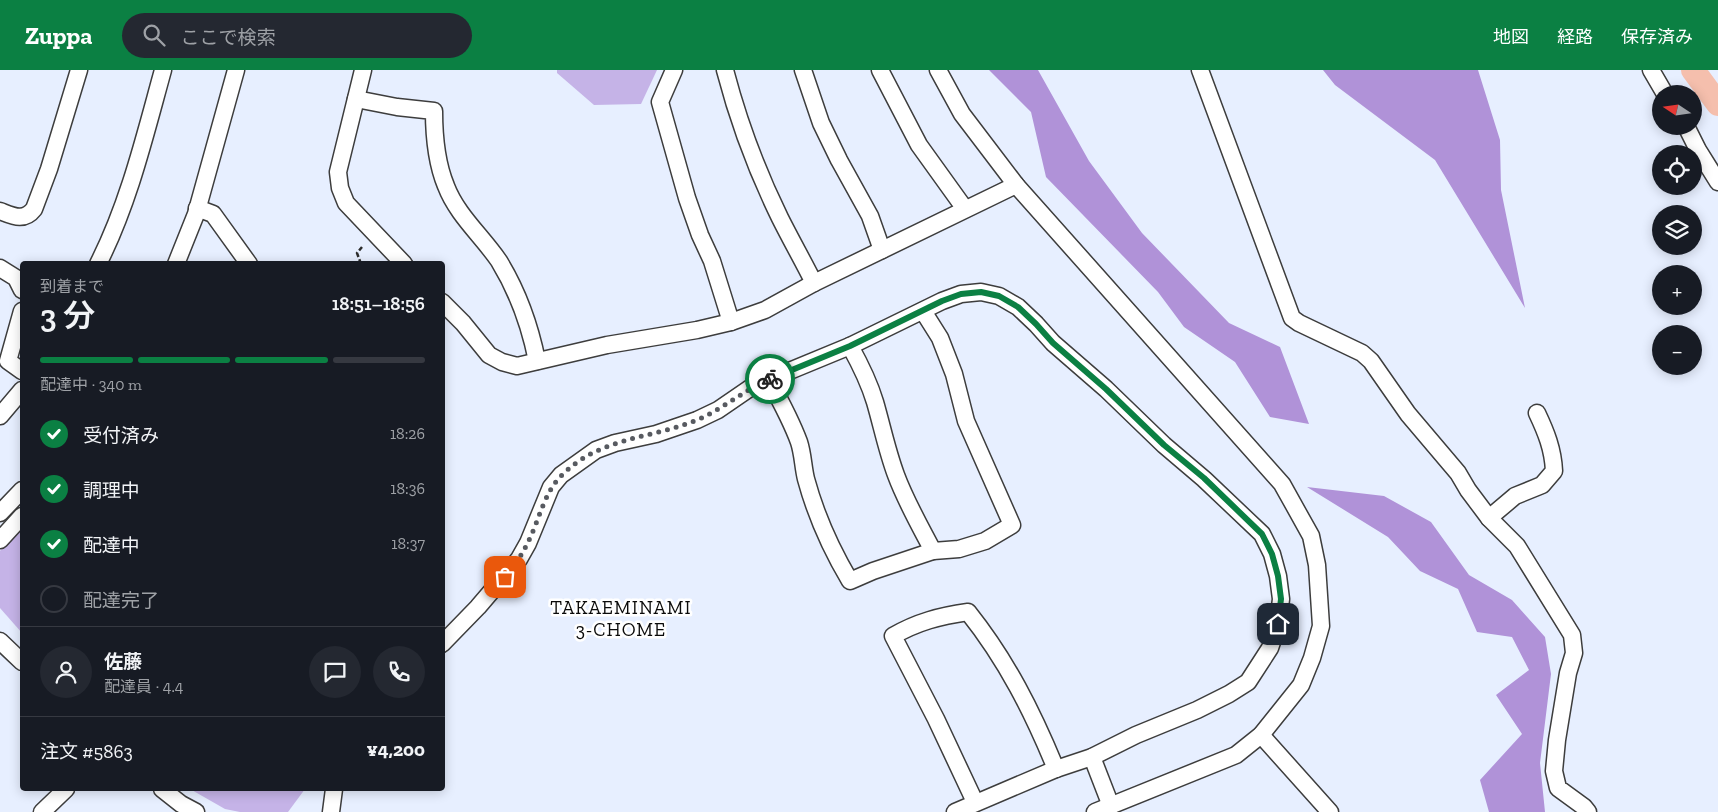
<!DOCTYPE html>
<html lang="ja">
<meta charset="utf-8">
<style>
:root{--surface:#171b24;--page:#242831;--text:#f1f3f6;--muted:#9ea1a6;--line:#363941;--accent:#0b8043}
body{margin:0;font-family:"Zilla Slab","Noto Sans JP",serif;background:var(--page);color:var(--text);height:100vh;display:flex;flex-direction:column;font-size:19px;white-space:nowrap}
*{box-sizing:border-box;margin:0}
p{font-size:16px;color:var(--muted)}
.icon{flex:none;width:28px;height:28px;fill:none;stroke:currentColor;stroke-width:2;stroke-linecap:round;stroke-linejoin:round}
.map{position:relative;flex:1;overflow:hidden}
.details{position:absolute;left:20px;top:191px;width:425px;height:530px;display:flex;flex-direction:column;background:var(--surface);border-radius:5px;box-shadow:0 2px 12px #0003}
.details>*{flex:none}
.needle{width:32px;rotate:283deg}
.fabs{position:absolute;left:1652px;top:15px;display:grid;gap:10px}
.fabs a{display:grid;place-items:center;width:50px;height:50px;border-radius:50%;background:var(--surface);box-shadow:0 2px 12px #0003;font-size:25px}
.pin{position:absolute;display:grid;place-items:center;width:42px;height:42px;color:#fff;margin:-21px;border-radius:10px;box-shadow:0 2px 8px #0006}
.courier{position:absolute;display:grid;place-items:center;width:50px;height:50px;margin:-25px;border:4px solid #0b8043;border-radius:50%;background:#fff;color:#222;box-shadow:0 1px 6px #0007}
.overview em{font-style:normal;font-weight:600}
.overview div{display:flex;flex-direction:column-reverse}
.overview{display:flex;align-items:center;justify-content:space-between;height:85px;padding:0 20px}
h1{font-size:32px;font-weight:600;line-height:38px}
.bar{display:grid;grid-template-columns:repeat(4,1fr);gap:8px 5px;align-content:center;height:60px;padding:0 20px}
.bar i{height:6px;border-radius:4px;background:var(--line)}
.bar .active{background:var(--accent)}
.bar p{grid-column:span 4}
.line{display:flex;align-items:center;gap:12px;padding:0 20px;border-top:1px solid var(--line)}
.line div{flex:1}
.round{display:grid;place-items:center;flex:none;width:52px;height:52px;border-radius:26px;background:var(--page)}
ol{padding:0 20px;list-style:none}
li{display:flex;align-items:center;gap:15px;height:55px}
li p{margin-inline-start:auto}
li .icon{padding:5px;border-radius:50%;background:var(--accent);color:#fff;stroke-width:4}
li:last-child{color:var(--muted)}
li i{width:28px;height:28px;border:2px solid var(--line);border-radius:50%}
header{display:flex;align-items:center;gap:30px;box-sizing:border-box;height:70px;padding:0 25px;background:var(--accent);color:#fff}
header strong{font-size:24px}
nav{display:flex;gap:28px;margin-inline-start:auto;font-size:18px}
.search{width:350px;height:45px;background:var(--page);display:flex;align-items:center;gap:12px;box-sizing:border-box;padding:0 18px;border-radius:28px;color:var(--muted);font-size:19px}
.map>svg:first-child{display:block}
</style>
<header>
<strong>Zuppa</strong>
<div class="search"><svg class="icon" aria-label="search" viewBox="0 0 24 24"><circle cx="10" cy="10" r="6"/><path d="M15 15l6 6"/></svg>ここで検索</div>
<nav><a>地図</a><a>経路</a><a>保存済み</a></nav>
</header>
<div class="map">
<svg width="1718" height="742" viewBox="0 0 1718 742">
<rect width="100%" height="100%" fill="#e7efff"/>
<g fill="#c5b3e7">
<polygon points="557,0 657,0 641,34 594,35 557,3"/>
<polygon points="22,450 22,563 0,538 0,481"/>
<polygon points="190,719 305,719 288,742 240,742 225,739"/>
</g>
<g fill="#b092d8">
<polygon points="989,0 1038,0 1089,91 1142,163 1229,253 1280,277 1309,354 1270,347 1235,292 1184,257 1158,222 1046,107 1031,42"/>
<polygon points="1323,0 1478,0 1500,70 1501,120 1525,238 1435,90 1335,15"/>
<polygon points="1307,417 1384,426 1431,452 1469,505 1512,530 1545,567 1551,604 1540,693 1545,742 1489,742 1480,710 1522,664 1496,625 1529,600 1512,567 1477,562 1458,519 1420,501 1388,467"/>
</g>
<g fill="none" stroke-linecap="round" stroke-linejoin="round">
<polyline stroke="#f5bfad" stroke-width="24" points="1693,0 1718,34"/>
<g stroke="#3d3d3d" stroke-width="19">
<g id="minor">
<polyline points="363,0 338,102 340,118 346,133 404,194"/>
<polyline points="674,0 660,32 687,128 700,165 712,191 731,252"/>
<path d="M725,0C738,50 757,101 780,148C791,170 803,191 814,213"/>
<polyline points="803,0 821,53 839,90 870,146 882,180"/>
<polyline points="880,0 919,75 965,139"/>
<polyline points="938,0 962,44 1016,115 1282,414 1311,466 1317,495 1321,556 1312,588 1301,615 1261,665 1236,685 1095,742"/>
<polyline points="1200,0 1292,248 1299,253 1362,283 1371,291 1408,344 1458,403 1468,420 1489,448 1517,476 1572,565 1574,583 1568,603 1557,670 1554,701 1558,718 1584,737 1588,742"/>
<polyline points="1651,0 1665,24"/>
<path d="M356,29L397,37L434,41C434,67 436,92 446,116C457,145 482,166 499,191C518,222 530,256 537,291"/>
<polyline points="1686,56 1698,80 1718,112"/>
<polyline points="197,138 213,144 249,194"/>
<path d="M0,141C13,146 24,152 34,139L49,99L79,0"/>
<path d="M98,194C129,133 145,65 163,0"/>
<polyline points="176,194 196,144 236,0"/>
<polyline points="0,198 16,208 22,220"/>
<polyline points="442,232 463,253 489,285 502,292 517,296 607,275 697,260 731,252 765,240 814,213 1016,115"/>
<polyline points="22,241 8,291 22,301"/>
<path d="M850,276C860,294 869,312 875,332C882,356 887,381 896,405C906,432 920,456 933,481"/>
<path d="M769,310C780,330 791,350 799,372C803,384 803,397 806,409C816,446 831,479 850,511L873,501L933,481L959,479L985,471L1012,455L966,351L954,304L940,268L923,241"/>
<polyline points="0,346 22,320"/>
<polyline points="0,443 22,420"/>
<path d="M1489,448L1515,426L1542,415L1554,401C1553,379 1546,362 1537,343"/>
<polyline points="0,470 22,446"/>
<polyline points="0,571 22,592"/>
<polyline points="442,574 478,537 519,489 528,473 551,417 561,405 596,380 615,373 656,364 697,350 718,340 753,316 850,276 942,231 961,224 981,222 999,226 1018,237 1036,254 1053,273 1106,319 1164,375 1204,409 1262,464 1272,484 1278,506 1281,529 1278,554 1270,578 1248,612 1229,624 1197,640 1136,665 1092,687 1056,699 955,742"/>
<polyline points="1261,665 1330,742"/>
<polyline points="1092,687 1111,736"/>
<polyline points="162,719 181,734 196,742"/>
<path d="M975,732L936,649L893,566C917,552 940,546 968,542C1007,591 1032,641 1056,699"/>
<polyline points="42,742 66,719"/>
<polyline points="331,742 334,719"/>
</g>
</g>
<polyline stroke="#2c2c2c" stroke-width="2.5" stroke-dasharray="5 2.5" stroke-linecap="butt" points="361,194 357,183 362,177"/>
<use href="#minor" stroke="#fff" stroke-width="16"/>
</g>
<g fill="none" stroke-linecap="round" stroke-linejoin="round">
<path stroke="#575a60" stroke-width="5" stroke-dasharray="0 9" d="M505,507C514,496 522,485 528,472C539,451 544,422 562,405C600,367 650,369 697,350C723,339 744,320 770,309"/>
<polyline stroke="#0b8043" stroke-width="6" points="770,309 850,276 942,231 961,224 981,222 999,226 1018,237 1036,254 1053,273 1106,319 1164,375 1204,408 1262,464 1272,484 1278,506 1281,529 1278,554"/>
</g>
<g text-anchor="middle" dominant-baseline="central" stroke-width="5" stroke-linejoin="round" paint-order="stroke">
<g font-size="19" letter-spacing="1" fill="#0a0a0a" stroke="#fff">
<text x="621" y="537">TAKAEMINAMI<tspan x="621" dy="22">3-CHOME</tspan></text>
</g>
</g>
</svg>
<div class="fabs">
<a><svg class="needle" viewBox="-14 -14 28 28"><path d="M0-13l5 13h-10z" fill="#e53935"/><path d="M0 13l5-13h-10z" fill="#9ea1a6"/></svg></a>
<a><svg class="icon" aria-label="locate" viewBox="0 0 24 24"><circle cx="12" cy="12" r="6"/><path d="M12 2v4M12 18v4M2 12h4M18 12h4"/></svg></a>
<a><svg class="icon" aria-label="layers" viewBox="0 0 24 24"><path d="M12 4l9 5-9 5-9-5zM3 14l9 5 9-5"/></svg></a>
<a>+</a>
<a>−</a>
</div>
<div class="pin" style="left:505px;top:507px;background:#ea580c"><svg class="icon" aria-label="bag" viewBox="0 0 24 24"><path d="M5 8h14l-1 12H6zM9 8a3 3 0 0 1 6 0"/></svg></div>
<div class="pin" style="left:1278px;top:554px;background:#1f2937"><svg class="icon" aria-label="home" viewBox="0 0 24 24"><path d="M3 11l9-7 9 7M6 9v11h12V9"/></svg></div>
<div class="courier" style="left:770px;top:309px"><svg class="icon" aria-label="bike" viewBox="0 0 24 24"><circle cx="6" cy="16" r="4"/><circle cx="18" cy="16" r="4"/><path d="M6 16l4-8h5l3 8M10 8l3 8H6M13 5h3"/></svg></div>
<section class="details">
<div class="overview"><div><h1>3 分</h1><p>到着まで</p></div><em>18:51–18:56</em></div>
<div class="bar"><i class="active"></i><i class="active"></i><i class="active"></i><i></i><p>配達中 · 340 m</p></div>
<ol>
<li><svg class="icon" aria-label="check" viewBox="0 0 24 24"><path d="M5 12l5 5 9-10"/></svg>受付済み<p>18:26</p></li>
<li><svg class="icon" aria-label="check" viewBox="0 0 24 24"><path d="M5 12l5 5 9-10"/></svg>調理中<p>18:36</p></li>
<li><svg class="icon" aria-label="check" viewBox="0 0 24 24"><path d="M5 12l5 5 9-10"/></svg>配達中<p>18:37</p></li>
<li><i></i>配達完了</li>
</ol>
<div class="line" style="height:90px"><a class="round"><svg class="icon" aria-label="person" viewBox="0 0 24 24"><circle cx="12" cy="8" r="4"/><path d="M4 21q1-7 8-7t8 7"/></svg></a><div><b>佐藤</b><p>配達員 · 4.4</p></div><a class="round"><svg class="icon" aria-label="chat" viewBox="0 0 24 24"><path d="M4 5h16v11H9l-5 4z"/></svg></a><a class="round"><svg class="icon" aria-label="phone" viewBox="0 0 24 24"><path d="M5 4h4l2 5-3 2q2 4 5 5l2-3 5 2v4C11 20 4 13 5 4z"/></svg></a></div>
<div class="line" style="height:65px"><div>注文 #5863</div><b>¥4,200</b></div>
</section>
</div>
